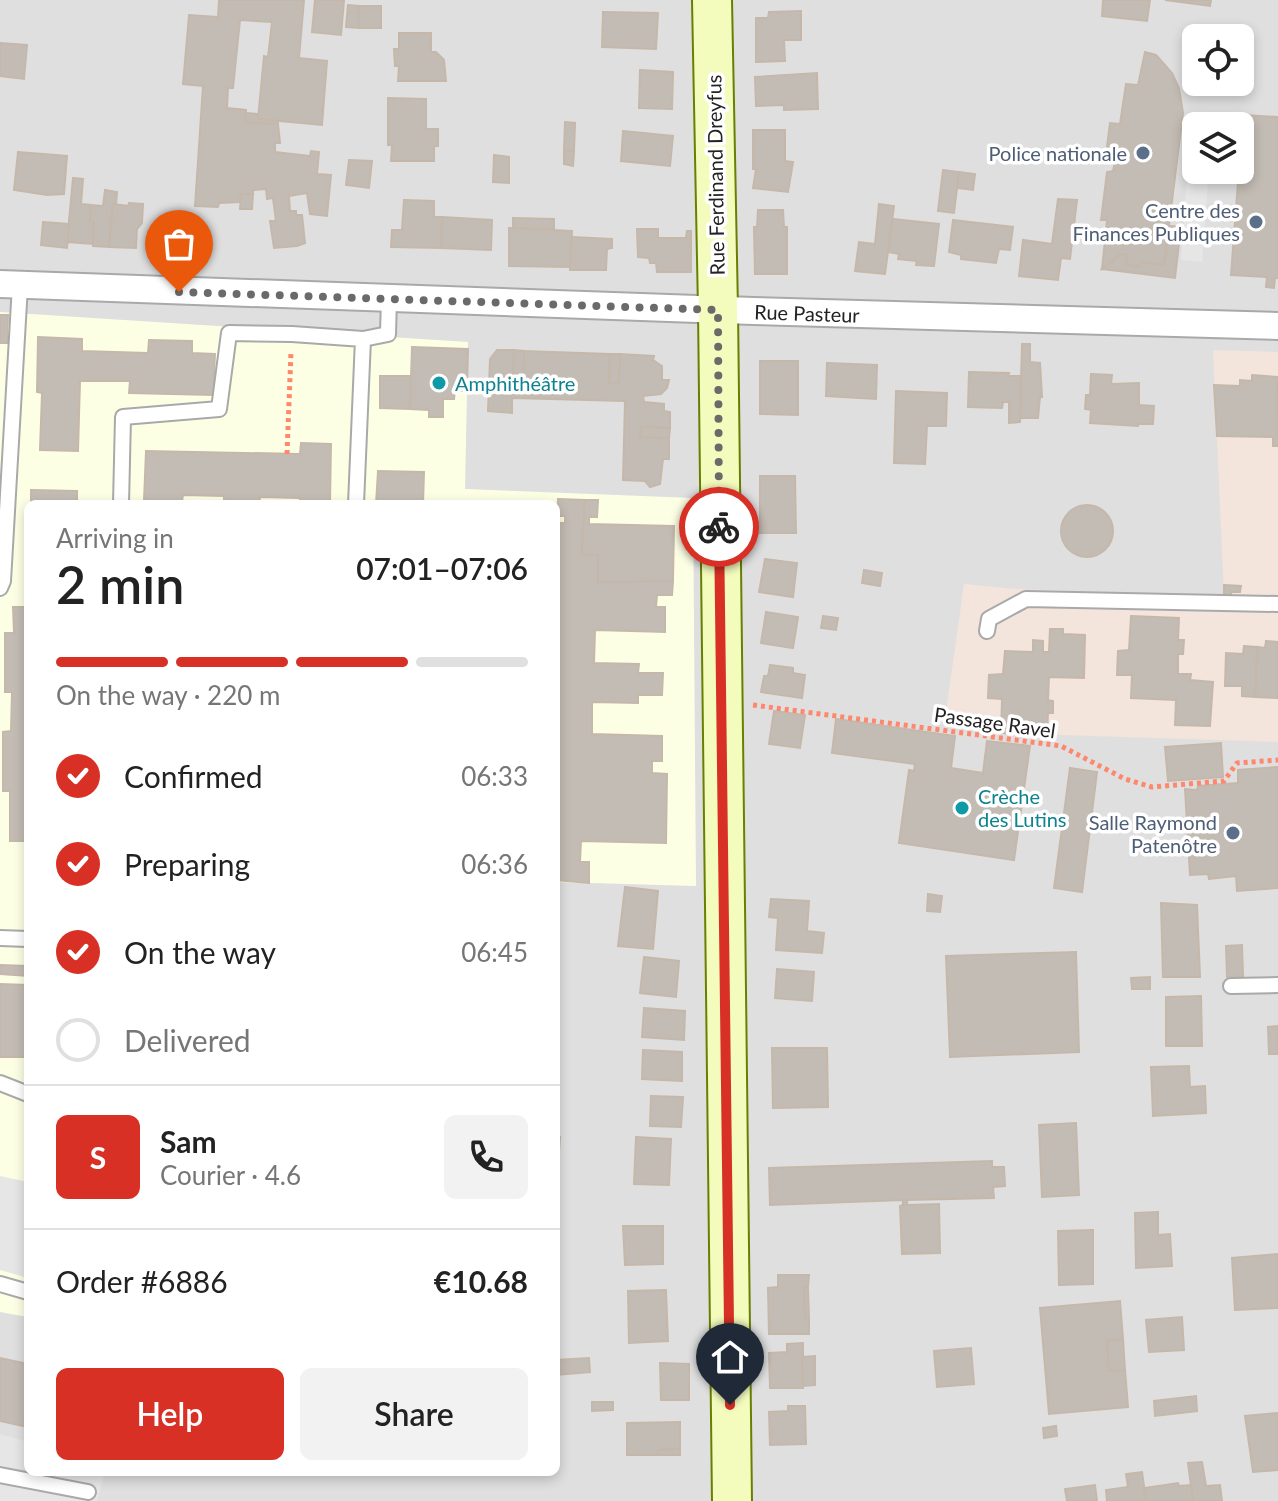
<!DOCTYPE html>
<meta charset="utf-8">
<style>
:root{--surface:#fff;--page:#f2f2f2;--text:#222;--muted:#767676;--line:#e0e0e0;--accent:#d93025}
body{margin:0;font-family:Lato,sans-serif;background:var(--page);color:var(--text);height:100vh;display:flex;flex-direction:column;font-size:30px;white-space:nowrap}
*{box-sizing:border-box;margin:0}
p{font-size:26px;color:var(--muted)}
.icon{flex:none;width:44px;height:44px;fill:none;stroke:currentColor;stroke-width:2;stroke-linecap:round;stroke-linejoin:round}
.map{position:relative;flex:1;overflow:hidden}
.drawer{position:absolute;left:24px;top:500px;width:536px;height:976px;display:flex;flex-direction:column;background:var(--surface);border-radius:12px;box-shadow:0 4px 12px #0003}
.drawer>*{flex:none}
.fabs{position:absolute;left:1182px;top:24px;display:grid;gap:16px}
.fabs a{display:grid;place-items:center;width:72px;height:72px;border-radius:12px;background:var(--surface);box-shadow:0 4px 12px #0003;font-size:40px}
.pin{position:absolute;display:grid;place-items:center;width:68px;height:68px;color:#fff;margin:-82px -34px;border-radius:50% 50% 50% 0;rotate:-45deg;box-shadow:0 0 8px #0007}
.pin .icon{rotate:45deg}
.courier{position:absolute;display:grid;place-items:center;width:80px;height:80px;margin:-40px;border:6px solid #d93025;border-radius:50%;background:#fff;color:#222;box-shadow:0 2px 10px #0007}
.headline em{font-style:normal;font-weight:600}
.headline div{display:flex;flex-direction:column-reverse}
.headline{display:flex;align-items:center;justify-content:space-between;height:136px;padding:0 32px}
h1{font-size:52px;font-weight:600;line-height:60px}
.bar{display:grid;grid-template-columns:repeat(4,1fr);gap:12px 8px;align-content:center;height:96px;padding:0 32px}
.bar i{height:10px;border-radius:6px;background:var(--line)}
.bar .on{background:var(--accent)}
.bar p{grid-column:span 4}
.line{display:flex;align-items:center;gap:20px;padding:0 32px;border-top:2px solid var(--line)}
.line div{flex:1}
.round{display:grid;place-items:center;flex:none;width:84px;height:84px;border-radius:12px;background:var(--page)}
ol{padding:0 32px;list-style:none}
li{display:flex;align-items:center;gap:24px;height:88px}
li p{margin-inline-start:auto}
li .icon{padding:8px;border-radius:50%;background:var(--accent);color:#fff;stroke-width:4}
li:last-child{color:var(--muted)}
li i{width:44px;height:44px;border:4px solid var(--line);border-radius:50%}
.action{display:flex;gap:16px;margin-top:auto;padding:16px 32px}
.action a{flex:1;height:92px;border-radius:12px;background:var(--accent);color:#fff;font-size:32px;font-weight:600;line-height:92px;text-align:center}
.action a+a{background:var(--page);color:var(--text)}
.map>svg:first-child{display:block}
</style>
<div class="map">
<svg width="1278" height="1501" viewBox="0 0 1278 1501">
<rect width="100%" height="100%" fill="#f2f0e9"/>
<path fill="#e0dfdf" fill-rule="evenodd" d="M0,0H1278V1501H0ZM1196,38H1240V82H1196ZM1196,126H1240V170H1196ZM28,504H556V1472H28Z"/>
<polygon fill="#fdffe5" points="0,312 468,342 465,489 693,498 696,886 556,882 556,504 28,504 28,1317 0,1312"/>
<polygon fill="#f3e4dc" points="1213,350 1278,352 1278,742 1001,733 944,726 964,584 1016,589 1224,596"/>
<g fill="#e6e6e6">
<polygon points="1188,164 1196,165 1196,170 1209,170 1202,262 1181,260"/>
<polygon points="0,1176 28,1182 28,1278 0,1270"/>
<polygon points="0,1434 28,1442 28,1472 105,1472 97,1501 0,1501"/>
</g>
<g fill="#c3bcb4" stroke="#c5b8aa" stroke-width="2">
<polygon points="219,0 304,0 299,58 327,61 322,125 258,119 264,56 268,57 272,22 240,20 233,88 228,88 227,108 246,110 245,122 278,124 280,143 275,143 275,152 310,156 311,151 319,152 317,174 331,175 327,216 310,214 307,193 289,196 290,211 296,211 296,215 302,215 305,243 297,246 274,248 270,221 276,221 273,198 267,199 266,189 253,190 253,194 241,194 240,202 219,203 218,207 195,206 203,86 183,84 189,15 218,17"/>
<polygon points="315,0 344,0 341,35 312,32"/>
<polygon points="1103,0 1150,0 1147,21 1102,16"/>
<polygon points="1165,0 1211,0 1210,6"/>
<polygon points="348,5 359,6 359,28 346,27"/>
<rect x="359" y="6" width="22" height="22"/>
<polygon points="801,11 801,40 784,40 785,61 756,62 756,18 768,18 769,12"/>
<polygon points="603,12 658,13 656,49 602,47"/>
<polygon points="399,33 431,33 431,52 436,52 444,60 446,81 398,81 399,66 395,66 394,49 399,49"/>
<polygon points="0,43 27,45 24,79 0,76"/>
<polygon points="1145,52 1156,55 1172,73 1179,88 1183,113 1164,265 1140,262 1139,267 1127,265 1127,255 1121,254 1102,269 1107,220 1101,220 1107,172 1113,171 1115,162 1105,162 1110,123 1120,124 1126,84 1138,85"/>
<polygon points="640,70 673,72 672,109 639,108"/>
<polygon points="817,73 818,109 784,110 784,105 756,106 755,77"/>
<polygon points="388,98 426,99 426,129 438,129 438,146 434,146 434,161 391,161 392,145 388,145"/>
<polygon points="246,113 258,114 258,119 278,121 278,124 245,122"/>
<polygon points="1243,115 1278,117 1278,278 1275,278 1274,288 1266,287 1267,277 1231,275"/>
<polygon points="565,122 575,123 574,151 564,151"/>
<polygon points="753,130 785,130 785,161 793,162 788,192 753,188 756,169 753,169"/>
<polygon points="623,131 673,136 670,166 621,161"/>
<polygon points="564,151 574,151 573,166 564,164"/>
<polygon points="18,152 67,156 64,194 47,195 14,190"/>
<polygon points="494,155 509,157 509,183 493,182"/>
<polygon points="349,160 372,161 369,188 346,185"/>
<polygon points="943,170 959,172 954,213 938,211"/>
<polygon points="959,172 975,174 973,190 957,188"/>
<polygon points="73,178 83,179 81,204 91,205 90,221 94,222 93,244 67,242"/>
<polygon points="105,190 117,192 116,205 113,204 109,247 93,246 94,222 90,221 91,205 103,206"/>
<polygon points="241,194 253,194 252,209 240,209"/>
<polygon points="1058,199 1077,200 1070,259 1061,258 1058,280 1019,276 1023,240 1052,244"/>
<polygon points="404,200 434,201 434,217 442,217 441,248 391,247 392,230 402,230"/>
<polygon points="129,203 143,204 142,223 137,229 136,248 109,247 113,204 128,206"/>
<polygon points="879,204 894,206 885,274 855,271 859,242 875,244"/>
<polygon points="758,210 783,210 784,227 787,227 787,274 755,274 754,227 757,227"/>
<polygon points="442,217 492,220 491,250 441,248"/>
<polygon points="513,218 554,219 554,229 513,228"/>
<polygon points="893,219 939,224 934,266 916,265 917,261 898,259 899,254 888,252"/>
<polygon points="953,220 1013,227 1010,250 999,249 996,263 961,259 961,255 949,252"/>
<polygon points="43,222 69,224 67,248 41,245"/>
<polygon points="1170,226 1181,227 1175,278 1102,269 1121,254 1127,255 1127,265 1139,267 1140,262 1164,265"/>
<polygon points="509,228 572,231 570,267 509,266"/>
<polygon points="637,229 658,229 658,238 686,238 687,231 691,231 691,272 657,272 656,263 650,263 649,258 638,257"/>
<polygon points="572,237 612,239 612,248 607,249 606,270 570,270"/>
<polygon points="0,315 8,315 7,343 0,343"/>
<polygon points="38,337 82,339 82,351 148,353 149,340 192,341 192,353 215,354 213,395 129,393 130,381 80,381 78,451 40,450 42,393 37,392"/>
<polygon points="1022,344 1030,344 1030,362 1040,363 1042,397 1040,397 1038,418 1020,418"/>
<polygon points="412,347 468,349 467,391 455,390 454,399 443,399 443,417 429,417 429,410 410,409"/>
<polygon points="497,350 514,350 513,379 523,379 524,351 610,354 609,383 619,383 620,354 654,356 653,360 662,366 662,380 669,380 667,388 661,394 643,396 644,402 664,404 664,411 670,412 670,428 641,427 640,437 669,438 669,459 663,459 660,484 650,487 645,481 623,480 625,401 512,398 512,413 488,411 490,359"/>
<polygon points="514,350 524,351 523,379 513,379"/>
<polygon points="610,354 620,354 619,383 609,383"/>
<polygon points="760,361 798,361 798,415 760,414"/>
<polygon points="827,363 877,365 876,399 826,396"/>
<polygon points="969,372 1009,373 1008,376 1021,376 1020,422 1009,423 1009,402 1003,402 1002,408 968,407"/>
<polygon points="1091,374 1112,375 1111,384 1139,383 1139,405 1154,406 1153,424 1138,424 1138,426 1090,423 1091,410 1085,409 1086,395 1090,395"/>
<polygon points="1252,375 1277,377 1278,446 1273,446 1273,437 1217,436 1214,385 1240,386 1240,380 1252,381"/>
<polygon points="380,376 411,376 410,409 380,408"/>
<polygon points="896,391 947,393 946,426 927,426 925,464 894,463"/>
<polygon points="641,427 670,428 669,438 640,437"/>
<polygon points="301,443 331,444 330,504 300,504 300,498 260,497 259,504 224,504 224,496 183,495 182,501 144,501 146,451 300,454"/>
<polygon points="378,471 424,472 423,504 376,504"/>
<polygon points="760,476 795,476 796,533 753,533 755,522 760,522"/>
<polygon points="31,490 77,491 77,504 31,504"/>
<polygon points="558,499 585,500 582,555 598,555 598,582 673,581 672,595 657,595 656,607 665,607 665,632 595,630 594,663 639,664 638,673 663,673 662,695 638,695 638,703 592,702 592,734 662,736 662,761 652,761 652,773 667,774 666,843 581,841 580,862 589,862 589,883 556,880 556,523 565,523 565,516 557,516"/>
<polygon points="585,500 598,500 597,517 589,517 589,524 674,526 673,581 598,582 598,555 582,555"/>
<circle cx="1087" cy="531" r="26"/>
<polygon points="765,559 797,563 793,597 759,592"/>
<polygon points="864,570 882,573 880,586 862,583"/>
<polygon points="1224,585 1241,586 1240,592 1231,592 1231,597 1224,596"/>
<polygon points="13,607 28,607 28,841 10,841 10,791 3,791 3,732 11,731 12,692 5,692 5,633 14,633"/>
<polygon points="766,612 798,617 793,648 761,643"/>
<polygon points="823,616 838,618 836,630 821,628"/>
<polygon points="1131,616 1179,618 1178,640 1184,640 1183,654 1178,654 1178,674 1191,674 1190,680 1213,682 1210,726 1175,725 1176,700 1131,698 1132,675 1117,675 1118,651 1129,650"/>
<polygon points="1050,629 1063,629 1063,634 1085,635 1084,678 1049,677 1048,700 1053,701 1053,713 1048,713 1047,735 1001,733 1002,699 988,698 989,675 1003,674 1005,651 1033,652 1033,640 1043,641 1043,652 1049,652"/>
<polygon points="1266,641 1278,642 1278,698 1255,697 1257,647 1265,648"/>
<polygon points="1244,646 1257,647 1255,697 1242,696 1242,686 1225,686 1226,653 1243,654"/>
<polygon points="770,665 793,668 793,673 805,675 802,698 761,692 764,676 768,676"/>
<polygon points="774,711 805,715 800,748 769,744"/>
<polygon points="836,719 955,736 951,768 983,773 987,741 1030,746 1014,860 899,843 909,770 914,771 915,764 832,753"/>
<polygon points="1221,743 1223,777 1168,781 1165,747"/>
<polygon points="1278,767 1278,888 1237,891 1236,876 1209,879 1208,874 1190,875 1185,789 1197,790 1198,786 1238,783 1238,770"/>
<polygon points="1070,768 1097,772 1082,892 1054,888"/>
<polygon points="625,887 658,891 653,949 618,946"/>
<polygon points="928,894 942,896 940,912 927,911"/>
<polygon points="771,899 809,901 807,931 824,933 822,953 776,950 778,918 769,917"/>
<polygon points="1161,903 1197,905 1200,977 1163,977"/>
<polygon points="1242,945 1243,976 1227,977 1226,946"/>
<polygon points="1076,952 1079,1052 950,1057 946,956"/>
<polygon points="644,957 679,961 676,997 640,993"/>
<polygon points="0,965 28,966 28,976 0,974"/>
<polygon points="777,969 814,972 812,1001 775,998"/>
<polygon points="1150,977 1150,989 1132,989 1131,978"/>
<polygon points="0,984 28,985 28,1057 0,1057"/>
<polygon points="1201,996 1202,1046 1166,1046 1166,997"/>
<polygon points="644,1008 685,1011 684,1040 642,1037"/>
<polygon points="1278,1026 1278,1054 1269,1054 1268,1027"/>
<polygon points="772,1048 827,1048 828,1107 773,1108"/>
<polygon points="643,1050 682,1052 682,1081 642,1079"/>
<polygon points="1189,1066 1190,1087 1205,1086 1206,1113 1153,1116 1151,1067"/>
<polygon points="651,1096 683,1097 681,1127 650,1126"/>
<polygon points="1076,1123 1079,1195 1042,1197 1039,1125"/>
<polygon points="556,1136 560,1137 557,1183 556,1183"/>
<polygon points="636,1137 671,1139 669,1185 634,1184"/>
<polygon points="992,1161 992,1167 1004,1167 1005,1186 993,1187 994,1198 907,1200 907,1205 939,1204 940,1253 902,1254 900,1206 903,1205 903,1200 770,1205 769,1168"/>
<polygon points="1158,1212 1158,1235 1170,1234 1172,1266 1136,1268 1135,1213"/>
<polygon points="623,1226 663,1226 663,1264 625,1265"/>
<polygon points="1093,1230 1093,1284 1059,1285 1058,1231"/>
<polygon points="1278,1254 1278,1308 1235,1310 1232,1258"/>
<polygon points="778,1275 809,1275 808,1287 804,1287 805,1318 809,1318 809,1334 769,1334 768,1288 778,1287"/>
<polygon points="804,1287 808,1287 809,1318 805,1318"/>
<polygon points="666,1290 668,1341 629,1343 628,1291"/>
<polygon points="1120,1301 1123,1339 1107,1341 1109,1371 1125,1370 1128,1407 1049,1414 1040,1308"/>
<polygon points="1182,1317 1184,1350 1149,1352 1146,1320"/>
<polygon points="1123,1339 1125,1370 1109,1371 1107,1341"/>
<polygon points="803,1343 803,1388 770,1388 769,1353 787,1352 787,1344"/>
<polygon points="971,1348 974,1384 937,1387 934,1351"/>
<polygon points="815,1356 815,1385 803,1386 802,1357"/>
<polygon points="0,1358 28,1364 28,1427 0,1421"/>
<polygon points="589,1358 590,1372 556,1375 556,1360"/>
<polygon points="660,1363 689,1364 689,1400 661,1400"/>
<polygon points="1196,1396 1197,1411 1155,1416 1154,1401"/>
<polygon points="592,1402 613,1402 613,1410 592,1411"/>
<polygon points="788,1406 805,1406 806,1444 770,1445 769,1412 788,1411"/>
<polygon points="1278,1413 1278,1470 1253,1472 1245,1416"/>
<polygon points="680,1422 680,1449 658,1450 658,1455 627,1455 627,1423"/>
<polygon points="1056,1426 1057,1436 1044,1438 1043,1428"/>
<polygon points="680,1449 680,1455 658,1455 658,1450"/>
<polygon points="1202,1462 1206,1486 1220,1485 1222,1501 1193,1501 1188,1463"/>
<polygon points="1142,1472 1146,1501 1107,1501 1106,1490 1128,1487 1126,1474"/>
<polygon points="1178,1483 1179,1486 1191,1485 1193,1501 1146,1501 1144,1488"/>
<polygon points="1095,1485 1097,1501 1067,1501 1065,1489"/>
</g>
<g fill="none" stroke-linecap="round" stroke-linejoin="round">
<g stroke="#a9a9a9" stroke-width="18">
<g id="lane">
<polyline points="363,339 388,334 389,298"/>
<polyline points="121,504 123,417 219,409 229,333 292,334 363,339 356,504"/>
<polyline points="0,588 3,581 20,285"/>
<polyline points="987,631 989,619 1026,599 1278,604"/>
<polyline points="0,938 28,939"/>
<polyline points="1231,986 1278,985"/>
<polyline points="0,1083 28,1094"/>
<polyline points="0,1284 28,1292"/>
<polyline points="0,1475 88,1492"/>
</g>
</g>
<g stroke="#a9a9a9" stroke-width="30">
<polyline id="street" points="0,284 753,311 1278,326"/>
</g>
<g stroke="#688002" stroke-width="42">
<polyline id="secondary" points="712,0 718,310 732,1501"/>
</g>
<g stroke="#fd886e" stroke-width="5" stroke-dasharray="4 4" stroke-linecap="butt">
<polyline points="287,454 291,352"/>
<polyline points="753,705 1061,746 1125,779 1152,787 1224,781 1237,763 1278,760"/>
</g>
<use href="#lane" stroke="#fff" stroke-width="14"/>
<use href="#street" stroke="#fff" stroke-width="26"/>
<use href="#secondary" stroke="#f3fbbd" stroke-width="38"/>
</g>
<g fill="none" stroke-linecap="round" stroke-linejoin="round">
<polyline stroke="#6b6a68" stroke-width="8" stroke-dasharray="0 14.4" points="179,292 718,310 719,527"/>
<polyline stroke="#d93025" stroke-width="10" points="719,527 730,1405"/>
</g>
<g fill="#5c6f8a" stroke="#fff" stroke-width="3">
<circle cx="1143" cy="153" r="8"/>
<circle cx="1256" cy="222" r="8"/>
<circle cx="1233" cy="833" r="8"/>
</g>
<g fill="#0f9aa8" stroke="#fff" stroke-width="3">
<circle cx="439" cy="383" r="8"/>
<circle cx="962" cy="808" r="8"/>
</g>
<g text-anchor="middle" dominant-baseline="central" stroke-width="7" stroke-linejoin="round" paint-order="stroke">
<g font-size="20" fill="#4e5e75" stroke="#fff" text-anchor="end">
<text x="1127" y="153">Police nationale</text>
<text x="1240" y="210">Centre des<tspan x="1240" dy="23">Finances Publiques</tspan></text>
<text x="1217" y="822">Salle Raymond<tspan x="1217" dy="23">Patenôtre</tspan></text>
</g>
<g font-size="20" fill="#222" stroke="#fff">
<text transform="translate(715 175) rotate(-91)">Rue Ferdinand Dreyfus</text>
<text transform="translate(807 313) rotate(2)">Rue Pasteur</text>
<text transform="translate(995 722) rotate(8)">Passage Ravel</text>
</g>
<g font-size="20" fill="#0d838f" stroke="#fff" text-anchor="start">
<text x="455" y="383">Amphithéâtre</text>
<text x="978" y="796">Crèche<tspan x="978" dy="23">des Lutins</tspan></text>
</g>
</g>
</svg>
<div class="fabs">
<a><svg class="icon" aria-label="locate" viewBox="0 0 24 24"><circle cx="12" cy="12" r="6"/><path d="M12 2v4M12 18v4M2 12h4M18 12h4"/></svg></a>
<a><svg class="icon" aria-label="layers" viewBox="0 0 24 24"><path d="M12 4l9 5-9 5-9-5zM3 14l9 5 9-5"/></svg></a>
</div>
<div class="pin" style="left:179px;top:292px;background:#ea580c"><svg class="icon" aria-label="bag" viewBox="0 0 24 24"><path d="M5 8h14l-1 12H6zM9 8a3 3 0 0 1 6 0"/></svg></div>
<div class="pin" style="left:730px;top:1405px;background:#1f2937"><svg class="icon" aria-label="home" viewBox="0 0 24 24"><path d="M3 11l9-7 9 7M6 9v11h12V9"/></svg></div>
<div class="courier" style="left:719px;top:527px"><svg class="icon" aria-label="bike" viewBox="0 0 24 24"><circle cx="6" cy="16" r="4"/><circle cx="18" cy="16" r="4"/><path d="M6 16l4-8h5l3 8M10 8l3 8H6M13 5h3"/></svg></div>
<section class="drawer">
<div class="headline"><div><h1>2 min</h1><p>Arriving in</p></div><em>07:01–07:06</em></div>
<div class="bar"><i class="on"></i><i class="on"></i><i class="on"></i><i></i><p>On the way · 220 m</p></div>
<ol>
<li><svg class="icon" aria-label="check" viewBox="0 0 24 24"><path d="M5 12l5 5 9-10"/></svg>Confirmed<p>06:33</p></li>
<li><svg class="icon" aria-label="check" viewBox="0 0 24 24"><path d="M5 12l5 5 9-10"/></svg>Preparing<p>06:36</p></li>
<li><svg class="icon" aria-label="check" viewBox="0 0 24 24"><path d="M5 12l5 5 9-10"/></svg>On the way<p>06:45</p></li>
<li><i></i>Delivered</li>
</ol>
<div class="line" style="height:144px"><b class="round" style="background:var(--accent);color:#fff">S</b><div><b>Sam</b><p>Courier · 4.6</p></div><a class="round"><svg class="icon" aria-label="phone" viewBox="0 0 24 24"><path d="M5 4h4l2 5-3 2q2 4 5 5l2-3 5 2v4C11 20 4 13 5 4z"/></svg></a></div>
<div class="line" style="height:104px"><div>Order #6886</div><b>€10.68</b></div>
<div class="action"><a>Help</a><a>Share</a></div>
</section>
</div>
